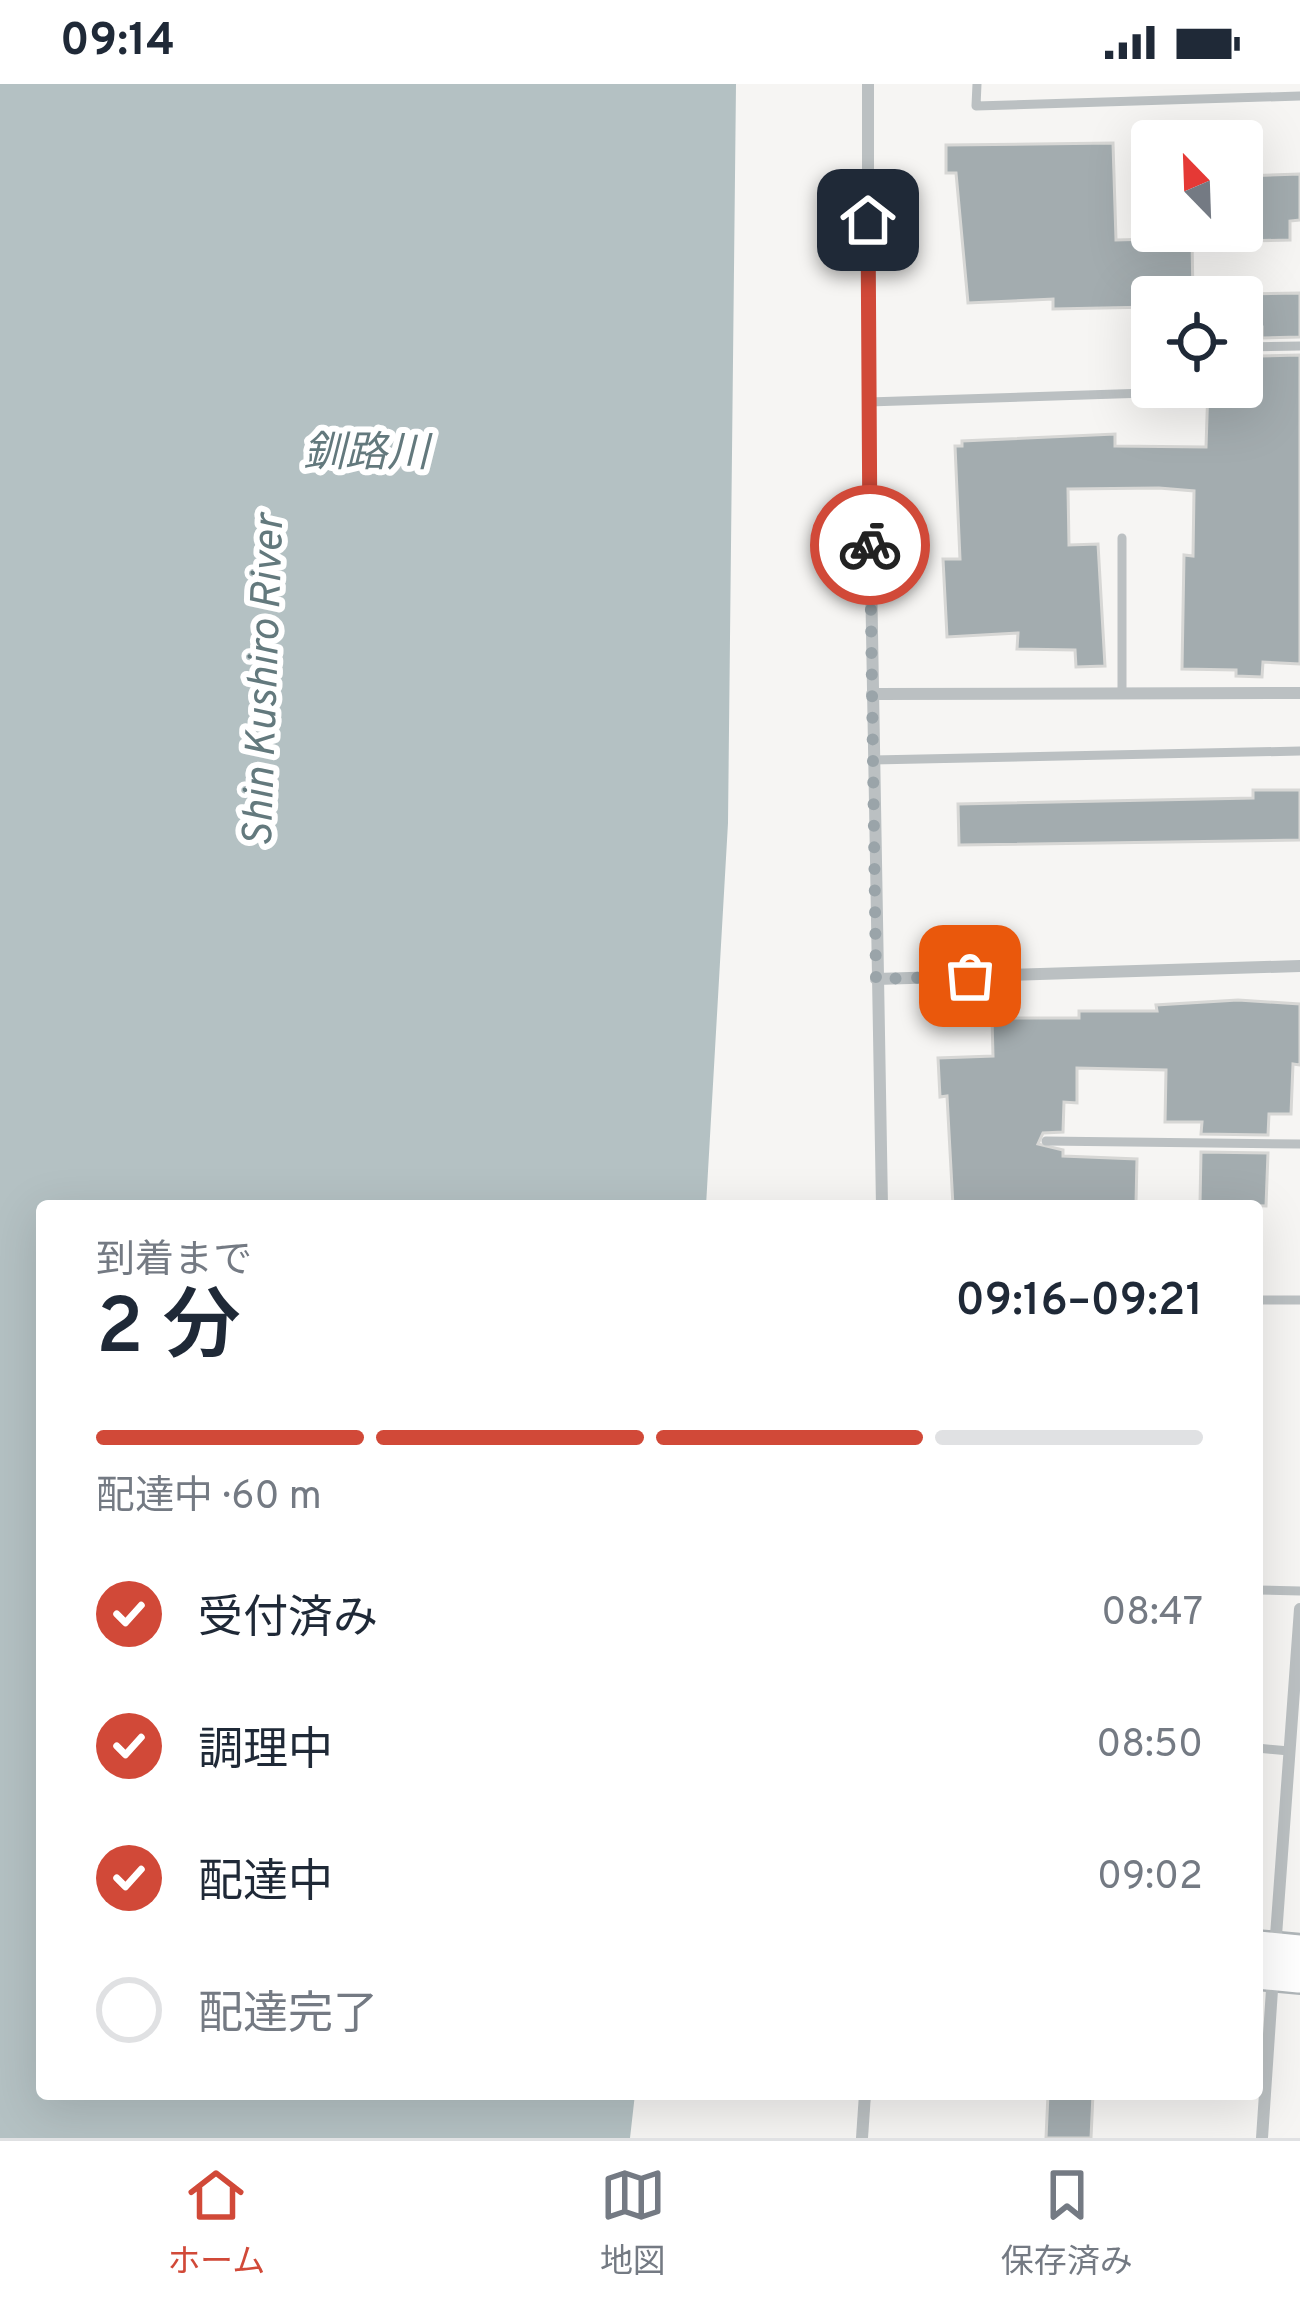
<!DOCTYPE html>
<html lang="ja">
<meta charset="utf-8">
<style>
:root{--surface:#fff;--page:#f2f2f3;--text:#1f2937;--muted:#747a83;--line:#e0e1e3;--accent:#d14938}
body{margin:0;font-family:Overpass,"Noto Sans JP",sans-serif;background:var(--page);color:var(--text);height:100vh;display:flex;flex-direction:column;font-size:45px;white-space:nowrap}
*{box-sizing:border-box;margin:0}
p{font-size:39px;color:var(--muted)}
.icon{flex:none;width:66px;height:66px;fill:none;stroke:currentColor;stroke-width:2;stroke-linecap:round;stroke-linejoin:round}
.map{position:relative;flex:1;overflow:hidden}
.drawer{position:absolute;left:36px;top:1116px;width:1227px;height:900px;display:flex;flex-direction:column;background:var(--surface);border-radius:12px;box-shadow:0 12px 48px #0002}
.drawer>*{flex:none}
.needle{width:78px;rotate:337deg}
.buttons{position:absolute;left:1131px;top:36px;display:grid;gap:24px}
.buttons a{display:grid;place-items:center;width:132px;height:132px;border-radius:12px;background:var(--surface);box-shadow:0 12px 48px #0002;font-size:60px}
.pin{position:absolute;display:grid;place-items:center;width:102px;height:102px;color:#fff;margin:-51px;border-radius:24px;box-shadow:0 6px 18px #0006}
.courier{position:absolute;display:grid;place-items:center;width:120px;height:120px;margin:-60px;border:9px solid #d14938;border-radius:50%;background:#fff;color:#222;box-shadow:0 3px 15px #0007}
.summary em{font-style:normal;font-weight:600}
.summary div{display:flex;flex-direction:column-reverse}
.summary{display:flex;align-items:center;justify-content:space-between;height:204px;padding:0 60px}
h1{font-size:78px;font-weight:600;line-height:90px}
.bar{display:grid;grid-template-columns:repeat(4,1fr);gap:18px 12px;align-content:center;height:144px;padding:0 60px}
.bar i{height:15px;border-radius:9px;background:var(--line)}
.bar .current{background:var(--accent)}
.bar p{grid-column:span 4}
ol{padding:0 60px;list-style:none}
li{display:flex;align-items:center;gap:36px;height:132px}
li p{margin-inline-start:auto}
li .icon{padding:12px;border-radius:50%;background:var(--accent);color:#fff;stroke-width:4}
li:last-child{color:var(--muted)}
li i{width:66px;height:66px;border:6px solid var(--line);border-radius:50%}
.status{display:flex;justify-content:space-between;align-items:center;height:84px;padding:0 60px;background:var(--surface);direction:ltr}
.status svg{height:33px;fill:currentColor}
.tabs{display:flex;justify-content:space-around;align-items:center;height:168px;border-top:3px solid var(--line);background:var(--surface);font-size:33px;color:var(--muted)}
.tabs a{display:grid;justify-items:center;gap:6px}
.tabs .current{color:var(--accent)}
.map>svg:first-child{display:block}
</style>
<div class="status"><b>09:14</b><svg viewBox="0 0 49 12"><path d="M0 12V9h3v3zM5 12V6h3v6zM10 12V3h3v9zM15 12V0h3v12zM26 1h20v11H26zM47 4h2v5h-2z"/></svg></div>
<div class="map">
<svg width="1300" height="2054" viewBox="0 0 1300 2054">
<rect width="100%" height="100%" fill="#f6f5f3"/>
<polygon fill="#b4c1c3" points="0,0 736,0 728,739 706,1122 42,1122 42,2010 635,2010 630,2054 0,2054"/>
<g fill="#a3acaf" stroke="#d7d7d5" stroke-width="3">
<polygon points="1113,59 1116,156 1192,154 1193,213 1152,213 1152,223 1053,225 1053,215 968,219 956,89 946,89 946,61"/>
<polygon points="1300,90 1300,136 1290,137 1290,156 1242,157 1242,92"/>
<polygon points="1300,209 1300,253 1262,254 1262,243 1242,244 1242,210"/>
<polygon points="1300,271 1300,580 1263,578 1262,593 1236,592 1236,586 1182,585 1184,471 1193,472 1194,407 1159,404 1068,405 1069,461 1098,460 1105,582 1076,583 1075,566 1017,565 1018,549 947,553 943,475 960,475 955,362 962,362 962,357 1115,350 1115,362 1206,363 1208,303 1260,305 1261,272"/>
<polygon points="1253,706 1300,706 1300,756 959,761 958,720 1253,714"/>
<polygon points="1238,916 1300,920 1300,981 1293,980 1291,1030 1269,1030 1268,1051 1201,1050 1202,1038 1165,1038 1166,986 1077,984 1077,1019 1064,1018 1063,1048 1043,1049 1038,1060 1063,1066 1063,1072 1137,1075 1136,1119 953,1122 947,1012 940,1013 938,974 993,972 992,934 1079,934 1079,927 1157,927 1156,921"/>
<polygon points="1201,1068 1268,1069 1266,1122 1200,1120"/>
<polygon points="1048,2010 1093,2010 1091,2054 1046,2054"/>
</g>
<g fill="none" stroke-linecap="round" stroke-linejoin="round">
<g stroke="#b0b6b9" stroke-width="62">
<polyline id="secondary" points="1257,1876 1300,1880"/>
</g>
<g stroke="#bbc0c2" stroke-width="9">
<polyline points="977,0 976,22 1300,12"/>
<polyline points="1242,263 1300,262"/>
<polyline points="868,318 1147,309 1146,266 1152,266"/>
<polyline points="1122,606 1122,454"/>
<polyline points="873,676 1300,667"/>
<polyline points="1046,1057 1300,1060"/>
<polyline points="1257,1216 1300,1216"/>
<polyline points="1257,1506 1300,1507"/>
<polyline points="1257,1664 1289,1667"/>
</g>
<g stroke="#bbc0c2" stroke-width="12">
<polyline points="868,0 868,318 882,1122"/>
<polyline points="872,610 1300,609"/>
<polyline points="876,895 1300,882"/>
<polyline points="1275,1865 1300,1525"/>
<polyline points="862,2054 865,2010"/>
<polyline points="1262,2054 1273,1891"/>
</g>
<use href="#secondary" stroke="#fff" stroke-width="57"/>
</g>
<g fill="none" stroke-linecap="round" stroke-linejoin="round">
<polyline stroke="#9aa4a9" stroke-width="12" stroke-dasharray="0 21.6" points="870,461 876,895 970,892"/>
<polyline stroke="#d14938" stroke-width="15" points="868,136 870,461"/>
</g>
<g text-anchor="middle" dominant-baseline="central" stroke-width="12" stroke-linejoin="round" paint-order="stroke">
<g font-size="42" font-style="italic" fill="#63797d" stroke="#fff">
<text x="366" y="371">釧路川</text>
<text transform="translate(266 597) rotate(-88)">Shin Kushiro River</text>
</g>
</g>
</svg>
<div class="buttons">
<a><svg class="needle" viewBox="-14 -14 28 28"><path d="M0-13l5 13h-10z" fill="#e53935"/><path d="M0 13l5-13h-10z" fill="#747a83"/></svg></a>
<a><svg class="icon" aria-label="locate" viewBox="0 0 24 24"><circle cx="12" cy="12" r="6"/><path d="M12 2v4M12 18v4M2 12h4M18 12h4"/></svg></a>
</div>
<div class="pin" style="left:970px;top:892px;background:#ea580c"><svg class="icon" aria-label="bag" viewBox="0 0 24 24"><path d="M5 8h14l-1 12H6zM9 8a3 3 0 0 1 6 0"/></svg></div>
<div class="pin" style="left:868px;top:136px;background:#1f2937"><svg class="icon" aria-label="home" viewBox="0 0 24 24"><path d="M3 11l9-7 9 7M6 9v11h12V9"/></svg></div>
<div class="courier" style="left:870px;top:461px"><svg class="icon" aria-label="bike" viewBox="0 0 24 24"><circle cx="6" cy="16" r="4"/><circle cx="18" cy="16" r="4"/><path d="M6 16l4-8h5l3 8M10 8l3 8H6M13 5h3"/></svg></div>
<section class="drawer">
<div class="summary"><div><h1>2 分</h1><p>到着まで</p></div><em>09:16–09:21</em></div>
<div class="bar"><i class="current"></i><i class="current"></i><i class="current"></i><i></i><p>配達中 · 60 m</p></div>
<ol>
<li><svg class="icon" aria-label="check" viewBox="0 0 24 24"><path d="M5 12l5 5 9-10"/></svg>受付済み<p>08:47</p></li>
<li><svg class="icon" aria-label="check" viewBox="0 0 24 24"><path d="M5 12l5 5 9-10"/></svg>調理中<p>08:50</p></li>
<li><svg class="icon" aria-label="check" viewBox="0 0 24 24"><path d="M5 12l5 5 9-10"/></svg>配達中<p>09:02</p></li>
<li><i></i>配達完了</li>
</ol>
</section>
</div>
<nav class="tabs">
<a class="current"><svg class="icon" aria-label="home" viewBox="0 0 24 24"><path d="M3 11l9-7 9 7M6 9v11h12V9"/></svg>ホーム</a>
<a><svg class="icon" aria-label="map" viewBox="0 0 24 24"><path d="M3 6l6-2 6 2 6-2v14l-6 2-6-2-6 2zM9 4v14M15 6v14"/></svg>地図</a>
<a><svg class="icon" aria-label="saved" viewBox="0 0 24 24"><path d="M7 4h10v16l-5-4-5 4z"/></svg>保存済み</a>
</nav>
